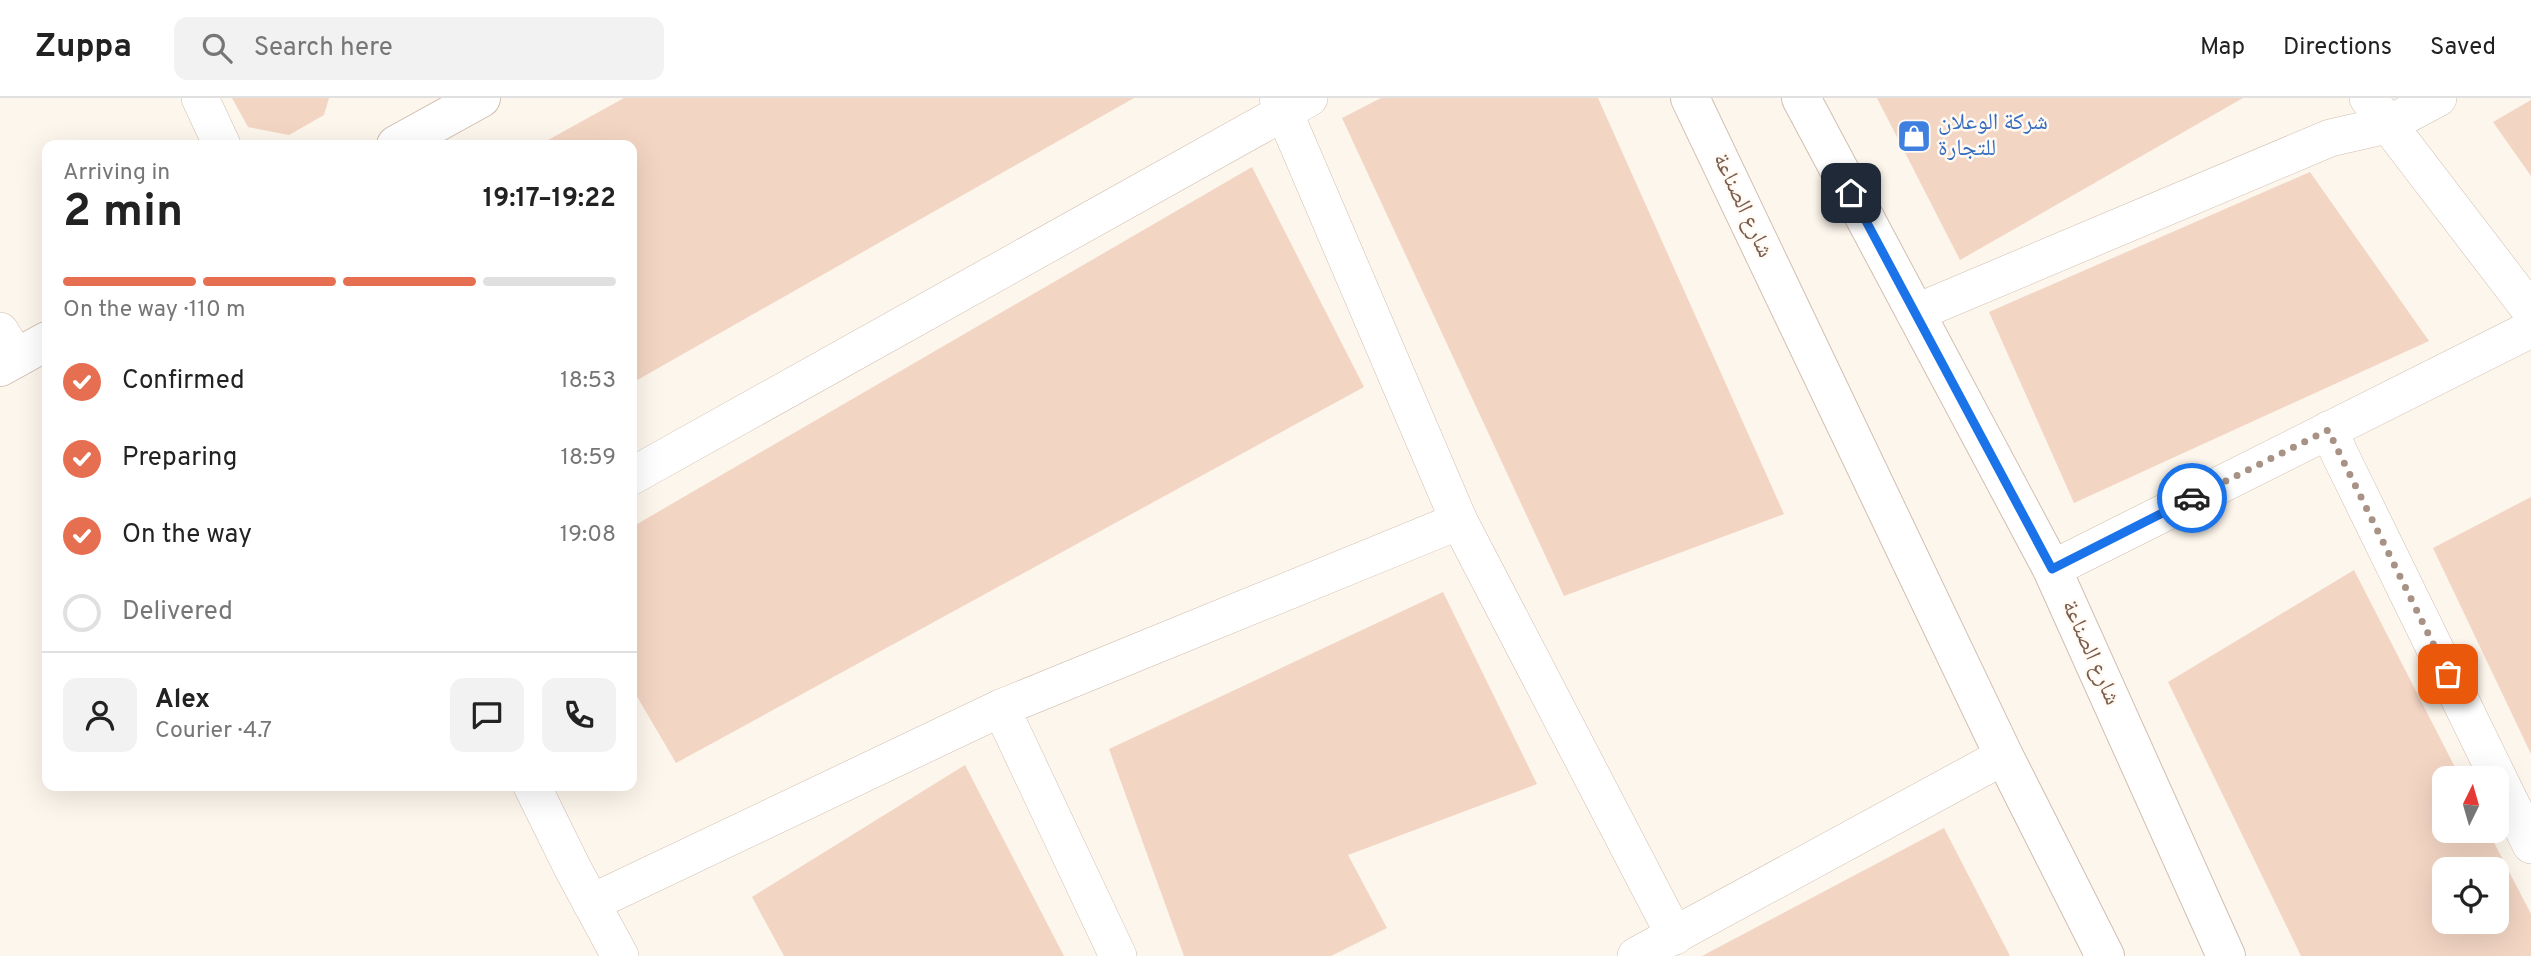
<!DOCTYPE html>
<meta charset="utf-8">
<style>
:root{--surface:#fff;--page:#f2f2f2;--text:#222;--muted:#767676;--line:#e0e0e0;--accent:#e76f51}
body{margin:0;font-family:Overpass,"Noto Naskh Arabic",sans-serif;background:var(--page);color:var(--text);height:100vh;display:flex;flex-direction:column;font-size:26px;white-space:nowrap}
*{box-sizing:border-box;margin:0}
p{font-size:23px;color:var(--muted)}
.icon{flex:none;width:38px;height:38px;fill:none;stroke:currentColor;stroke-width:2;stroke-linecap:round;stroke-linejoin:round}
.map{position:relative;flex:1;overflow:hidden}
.drawer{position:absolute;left:42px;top:42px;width:595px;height:651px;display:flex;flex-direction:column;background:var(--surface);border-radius:14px;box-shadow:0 7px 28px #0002}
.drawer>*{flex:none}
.needle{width:46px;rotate:5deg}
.fabs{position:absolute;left:2432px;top:668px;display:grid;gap:14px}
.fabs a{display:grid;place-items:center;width:77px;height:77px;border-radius:14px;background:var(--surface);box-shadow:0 7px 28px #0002;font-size:35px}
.pin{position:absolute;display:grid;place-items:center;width:60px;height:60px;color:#fff;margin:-30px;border-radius:14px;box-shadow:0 4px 10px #0006}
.courier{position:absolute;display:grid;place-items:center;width:70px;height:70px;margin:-35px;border:5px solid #1a73e8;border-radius:50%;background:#fff;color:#222;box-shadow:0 2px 9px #0007}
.head em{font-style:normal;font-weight:700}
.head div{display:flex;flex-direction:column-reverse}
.head{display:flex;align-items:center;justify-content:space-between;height:119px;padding:0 21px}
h1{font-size:46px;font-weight:700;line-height:52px}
.bar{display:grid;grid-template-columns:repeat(4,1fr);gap:10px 7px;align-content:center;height:84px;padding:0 21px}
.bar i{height:9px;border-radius:5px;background:var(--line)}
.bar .active{background:var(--accent)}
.bar p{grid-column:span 4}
.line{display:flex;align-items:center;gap:18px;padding:0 21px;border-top:2px solid var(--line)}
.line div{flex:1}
.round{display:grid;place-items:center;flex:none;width:74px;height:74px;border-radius:14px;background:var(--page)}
ol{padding:0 21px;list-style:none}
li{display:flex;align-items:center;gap:21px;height:77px}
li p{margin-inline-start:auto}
li .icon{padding:7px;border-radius:50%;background:var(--accent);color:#fff;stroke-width:4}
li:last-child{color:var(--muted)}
li i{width:38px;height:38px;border:4px solid var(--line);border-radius:50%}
header{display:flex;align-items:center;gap:42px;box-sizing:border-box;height:98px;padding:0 35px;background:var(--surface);border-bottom:2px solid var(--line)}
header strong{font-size:33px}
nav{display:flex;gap:38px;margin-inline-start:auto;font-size:24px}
.search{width:490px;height:63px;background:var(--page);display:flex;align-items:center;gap:18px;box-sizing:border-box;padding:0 24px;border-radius:14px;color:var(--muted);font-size:26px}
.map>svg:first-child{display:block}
</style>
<header>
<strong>Zuppa</strong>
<div class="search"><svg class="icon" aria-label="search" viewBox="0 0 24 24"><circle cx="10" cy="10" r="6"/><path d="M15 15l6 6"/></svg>Search here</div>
<nav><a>Map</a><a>Directions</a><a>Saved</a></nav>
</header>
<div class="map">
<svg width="2531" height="858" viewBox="0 0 2531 858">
<rect width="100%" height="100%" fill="#fdf6ec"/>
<g fill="#f3d5c3" fill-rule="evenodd">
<polygon points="232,0 329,0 324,17 289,37 248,29"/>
<polygon points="624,0 1134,0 632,285 632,47 539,47"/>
<polygon points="1381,0 1598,0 1784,416 1564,498 1342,20"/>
<polygon points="1877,0 2243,0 1960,162"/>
<polygon points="2531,2 2531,78 2493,24"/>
<polygon points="1252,69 1364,289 676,665 632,590 632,429"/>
<polygon points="2310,74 2429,243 2074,405 1989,214"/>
<polygon points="2531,399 2531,656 2433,450"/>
<path d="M2354,472L2461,681H2445V733H2488L2531,816V858H2301L2168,584ZM2445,772H2497V824H2445Z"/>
<polygon points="1443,494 1537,686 1348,757 1387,830 1331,858 1184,858 1109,651"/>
<polygon points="965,667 1064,858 784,858 752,799"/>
<polygon points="1944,730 2010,858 1702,858"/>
</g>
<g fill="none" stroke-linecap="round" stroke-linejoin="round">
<g stroke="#d1beb0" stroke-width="38">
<g id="minor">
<polyline points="200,0 222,47"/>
<polyline points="1278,0 1459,423 1675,838"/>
<polyline points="2368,0 2531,213"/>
<polyline points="1915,215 2330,40 2387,27 2438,0"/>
<polyline points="0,233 17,260"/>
<polyline points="2328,332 2531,747"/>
<polyline points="632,378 1309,0"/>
<polyline points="2052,471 2531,231"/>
<polyline points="1001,610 1118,858"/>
<polyline points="532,688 573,771 620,858"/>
<polyline points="591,805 1001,610 1459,423"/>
<polyline points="1636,858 2004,658"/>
</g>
</g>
<g stroke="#d1beb0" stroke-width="40">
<g id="tertiary">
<polyline points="1690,0 2004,658 2105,858"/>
<polyline points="1801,0 2052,471 2226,858"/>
<polyline points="396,47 481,0"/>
<polyline points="0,269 47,243"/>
</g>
</g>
<use href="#minor" stroke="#fff" stroke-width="37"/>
<use href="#tertiary" stroke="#fff" stroke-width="38"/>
</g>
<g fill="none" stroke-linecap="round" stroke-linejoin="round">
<polyline stroke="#a89285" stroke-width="7" stroke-dasharray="0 12.6" points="2192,400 2328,332 2448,576"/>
<polyline stroke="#1a73e8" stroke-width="9" points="1851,95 2052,471 2192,400"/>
</g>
<defs>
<g id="shop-square" transform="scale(1.75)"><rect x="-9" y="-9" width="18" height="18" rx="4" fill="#3f7fe0" stroke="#fffaf3"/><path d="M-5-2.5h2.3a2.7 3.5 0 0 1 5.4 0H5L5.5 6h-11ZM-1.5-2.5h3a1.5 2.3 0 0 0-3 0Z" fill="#fff"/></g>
</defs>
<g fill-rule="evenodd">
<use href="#shop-square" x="1914" y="38"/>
</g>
<g text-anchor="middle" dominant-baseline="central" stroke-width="5" stroke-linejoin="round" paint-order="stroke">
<g font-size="23" fill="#366cbe" stroke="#fffaf3" text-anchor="start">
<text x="1938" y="25">شركة الوعلان<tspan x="1938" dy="26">للتجارة</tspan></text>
</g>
<g font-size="23" fill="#7a5c4d" stroke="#fffaf3">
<text transform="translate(1742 108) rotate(65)">شارع الصناعة</text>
<text transform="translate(2090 555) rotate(66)">شارع الصناعة</text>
</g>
</g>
</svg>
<div class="fabs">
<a><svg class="needle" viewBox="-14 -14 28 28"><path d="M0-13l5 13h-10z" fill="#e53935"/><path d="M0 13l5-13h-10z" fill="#767676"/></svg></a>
<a><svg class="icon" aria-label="locate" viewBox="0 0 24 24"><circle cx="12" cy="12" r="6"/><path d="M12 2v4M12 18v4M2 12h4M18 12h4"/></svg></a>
</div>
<div class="pin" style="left:2448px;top:576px;background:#ea580c"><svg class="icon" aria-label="bag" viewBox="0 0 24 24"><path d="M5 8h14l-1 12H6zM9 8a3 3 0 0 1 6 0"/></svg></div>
<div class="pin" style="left:1851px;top:95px;background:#1f2937"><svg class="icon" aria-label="home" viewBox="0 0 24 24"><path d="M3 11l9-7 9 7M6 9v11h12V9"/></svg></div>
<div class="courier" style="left:2192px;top:400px"><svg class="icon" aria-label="car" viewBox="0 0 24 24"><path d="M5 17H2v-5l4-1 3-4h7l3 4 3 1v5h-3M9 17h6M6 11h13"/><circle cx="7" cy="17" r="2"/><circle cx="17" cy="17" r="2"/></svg></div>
<section class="drawer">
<div class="head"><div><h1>2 min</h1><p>Arriving in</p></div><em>19:17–19:22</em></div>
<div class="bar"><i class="active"></i><i class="active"></i><i class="active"></i><i></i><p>On the way · 110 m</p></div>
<ol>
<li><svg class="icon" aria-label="check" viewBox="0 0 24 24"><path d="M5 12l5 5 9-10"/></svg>Confirmed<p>18:53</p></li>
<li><svg class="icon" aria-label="check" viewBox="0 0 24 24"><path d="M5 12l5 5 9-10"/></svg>Preparing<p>18:59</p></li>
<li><svg class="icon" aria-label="check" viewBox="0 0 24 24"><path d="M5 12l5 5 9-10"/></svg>On the way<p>19:08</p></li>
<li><i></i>Delivered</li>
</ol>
<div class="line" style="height:126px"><a class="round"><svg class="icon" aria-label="person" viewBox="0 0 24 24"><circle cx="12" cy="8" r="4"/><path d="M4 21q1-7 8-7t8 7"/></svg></a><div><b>Alex</b><p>Courier · 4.7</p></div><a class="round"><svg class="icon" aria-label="chat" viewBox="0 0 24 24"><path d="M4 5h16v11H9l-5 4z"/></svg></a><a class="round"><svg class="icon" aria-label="phone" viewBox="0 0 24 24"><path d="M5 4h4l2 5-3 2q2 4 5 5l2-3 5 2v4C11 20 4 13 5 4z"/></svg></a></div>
</section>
</div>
